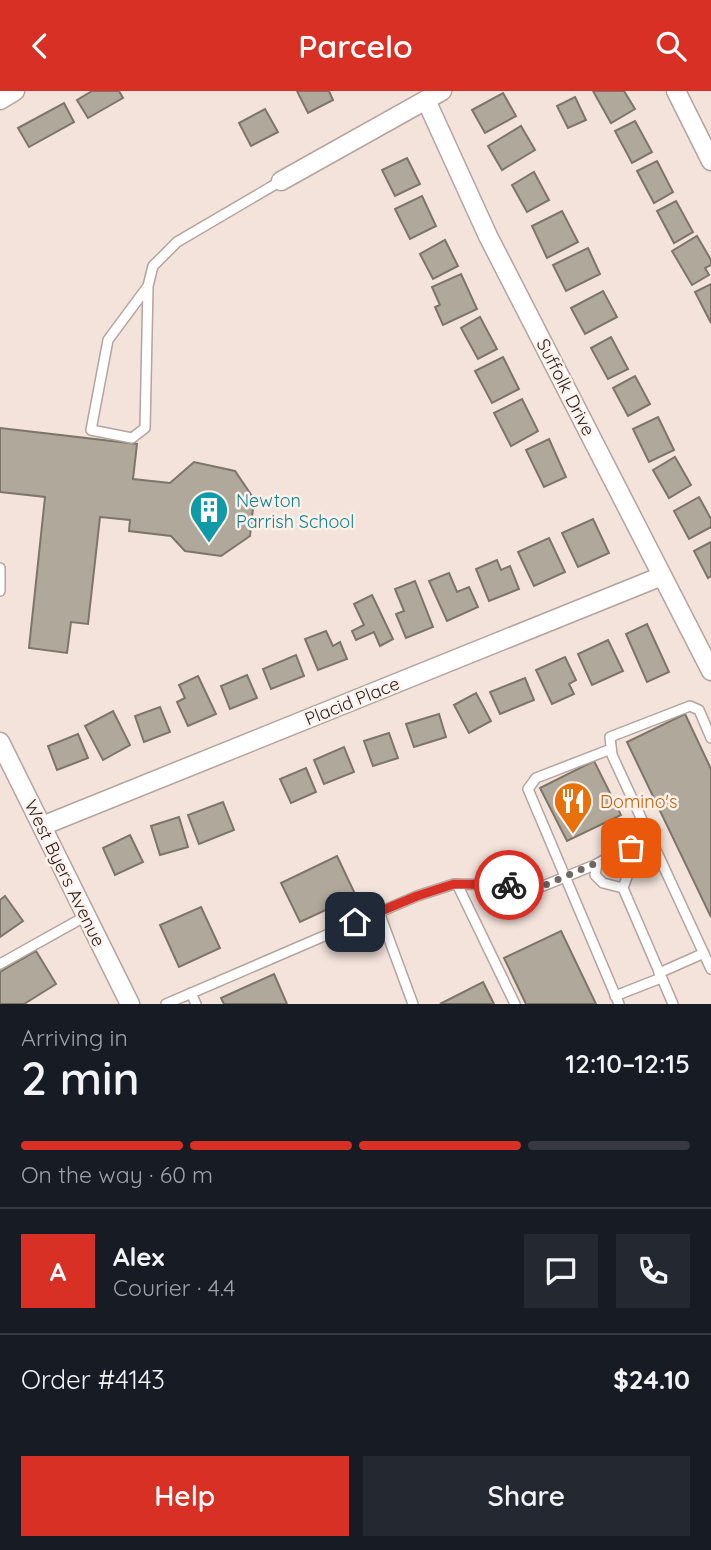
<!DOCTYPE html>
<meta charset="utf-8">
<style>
:root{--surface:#171b24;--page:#242831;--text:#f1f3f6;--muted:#9ea1a6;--line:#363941;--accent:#d93025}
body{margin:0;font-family:Quicksand,sans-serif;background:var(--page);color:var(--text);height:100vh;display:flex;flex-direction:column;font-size:26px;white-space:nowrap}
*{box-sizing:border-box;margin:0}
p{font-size:23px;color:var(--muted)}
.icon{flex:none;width:38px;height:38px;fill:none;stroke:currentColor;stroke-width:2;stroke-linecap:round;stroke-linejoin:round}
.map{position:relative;height:913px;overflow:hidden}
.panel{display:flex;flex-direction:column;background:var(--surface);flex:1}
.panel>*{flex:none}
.pin{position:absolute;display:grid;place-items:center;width:60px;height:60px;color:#fff;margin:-30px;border-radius:14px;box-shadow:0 4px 10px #0006}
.courier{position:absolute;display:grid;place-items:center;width:70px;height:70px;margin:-35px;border:5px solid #d93025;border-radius:50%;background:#fff;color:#222;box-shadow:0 2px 9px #0007}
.overview em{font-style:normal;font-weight:600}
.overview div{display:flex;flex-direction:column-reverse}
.overview{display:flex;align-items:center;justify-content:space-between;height:119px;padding:0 21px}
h1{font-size:46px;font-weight:600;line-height:52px}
.bar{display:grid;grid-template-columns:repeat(4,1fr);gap:10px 7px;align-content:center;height:84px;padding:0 21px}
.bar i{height:9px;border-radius:5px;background:var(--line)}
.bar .active{background:var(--accent)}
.bar p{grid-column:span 4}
.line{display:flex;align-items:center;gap:18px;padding:0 21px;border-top:2px solid var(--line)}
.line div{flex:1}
.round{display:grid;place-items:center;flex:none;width:74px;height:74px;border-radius:0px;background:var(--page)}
.cta{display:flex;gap:14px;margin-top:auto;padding:14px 21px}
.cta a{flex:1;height:80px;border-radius:0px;background:var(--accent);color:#fff;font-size:28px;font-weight:600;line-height:80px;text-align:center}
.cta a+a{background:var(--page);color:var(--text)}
header{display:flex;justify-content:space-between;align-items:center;height:91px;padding:0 21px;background:var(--accent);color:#fff;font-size:32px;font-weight:600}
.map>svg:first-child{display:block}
</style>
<header><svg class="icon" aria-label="back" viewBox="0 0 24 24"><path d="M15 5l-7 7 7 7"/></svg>Parcelo<svg class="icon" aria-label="search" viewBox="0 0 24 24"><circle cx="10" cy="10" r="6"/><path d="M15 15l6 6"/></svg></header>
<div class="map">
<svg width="711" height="913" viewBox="0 0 711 913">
<rect width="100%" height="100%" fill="#f3e3db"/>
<g fill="#b0a89b" stroke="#7d7569" stroke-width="2">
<polygon points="92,0 119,0 123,7 88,27 77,9"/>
<polygon points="297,0 329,0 333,9 308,22"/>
<polygon points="593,0 624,0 635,18 611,32"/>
<polygon points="503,2 516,25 485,42 472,19"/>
<polygon points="575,6 586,29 568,37 557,15"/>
<polygon points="64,12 74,31 29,56 18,37"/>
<polygon points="265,18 278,41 251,55 239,32"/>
<polygon points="635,30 652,61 632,72 615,40"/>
<polygon points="521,35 535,59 502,79 488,55"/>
<polygon points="407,67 420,93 395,105 382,79"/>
<polygon points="657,70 673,101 654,112 637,80"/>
<polygon points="534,81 549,109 527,121 512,94"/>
<polygon points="422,105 436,135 410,148 395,118"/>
<polygon points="676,110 693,141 674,152 657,120"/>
<polygon points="562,120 578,151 547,167 532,135"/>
<polygon points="697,145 711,169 711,174 705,177 709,184 692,194 672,160"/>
<polygon points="445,149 458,175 433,188 420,163"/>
<polygon points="588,157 600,183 566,200 553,174"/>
<polygon points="461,183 477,218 443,234 435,216 440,214 432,196"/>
<polygon points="711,193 711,232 695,201"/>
<polygon points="603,200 617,226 585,243 571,217"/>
<polygon points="480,226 497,258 478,268 461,237"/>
<polygon points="611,246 628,278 608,288 591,257"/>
<polygon points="503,266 519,298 492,312 475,280"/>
<polygon points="635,285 650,313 628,325 613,297"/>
<polygon points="522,308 538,340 511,355 494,322"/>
<polygon points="658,326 674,359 649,371 633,338"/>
<polygon points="0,337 137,353 133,388 170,392 194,371 235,380 254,408 250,445 221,465 185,460 171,445 129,440 130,429 100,426 88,533 71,531 67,562 29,557 45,406 0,401"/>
<polygon points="549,348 566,386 544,396 526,359"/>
<polygon points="675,366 691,394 669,407 653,379"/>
<polygon points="699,406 711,428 711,436 689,448 674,420"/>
<polygon points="593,428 609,462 578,476 562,442"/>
<polygon points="549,447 565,481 534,495 518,461"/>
<polygon points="711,451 711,485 708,487 694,460"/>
<polygon points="497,469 501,479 510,475 519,498 489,510 476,478"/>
<polygon points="449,482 457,501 469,496 478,516 447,530 429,490"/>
<polygon points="415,490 433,536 406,547 396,523 404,520 395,498"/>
<polygon points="372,504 393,548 380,555 374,541 356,549 352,540 364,534 354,513"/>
<polygon points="647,533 669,581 647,591 626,543"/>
<polygon points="326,540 333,555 340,551 347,568 318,579 305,548"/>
<polygon points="608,549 623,580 592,594 578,563"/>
<polygon points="296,564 304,585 271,598 263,578"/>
<polygon points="565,566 576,589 569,593 574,603 552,613 536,579"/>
<polygon points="247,584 257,607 230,618 221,595"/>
<polygon points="198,585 216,623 188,635 177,611 185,607 179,594"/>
<polygon points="525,587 534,609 500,623 490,601"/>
<polygon points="476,602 491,630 469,642 454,614"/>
<polygon points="160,616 170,641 144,651 135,625"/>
<polygon points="113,620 130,654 103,669 85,635"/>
<polygon points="439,623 446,646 414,656 406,633"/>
<polygon points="685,623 711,678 711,826 627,651"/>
<polygon points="389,642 398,667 373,675 364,650"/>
<polygon points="78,643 88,667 57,679 48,655"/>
<polygon points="344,656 354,681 324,693 314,669"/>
<polygon points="594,670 621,724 567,750 540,697"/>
<polygon points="306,677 316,701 291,712 280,688"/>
<polygon points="223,711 234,739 199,753 188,724"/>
<polygon points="179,726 188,756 160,764 151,735"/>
<polygon points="130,744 143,771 115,784 103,757"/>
<polygon points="337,765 356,805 300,831 281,792"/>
<polygon points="5,805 23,830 0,846 0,809"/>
<polygon points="201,816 220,857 179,876 160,834"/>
<polygon points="561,840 596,913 526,913 504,867"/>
<polygon points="36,860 56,893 24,913 0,913 0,881"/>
<polygon points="274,883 287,913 224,913 221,907"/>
<polygon points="483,891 494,913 440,913"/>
</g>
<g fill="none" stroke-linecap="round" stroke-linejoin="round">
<g stroke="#b3a49d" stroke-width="12">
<g id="service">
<polyline points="148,195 145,337 132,347 91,339 108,249 148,195 153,175 177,151 281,90"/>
<polyline points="0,477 0,500"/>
<polyline points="711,647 699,619 690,615 610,646 612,664 711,878"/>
<polyline points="611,658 536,687 528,698 619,913"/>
<polyline points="612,764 650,749"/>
<polyline points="457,793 515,913"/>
<polyline points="623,797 603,792 595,784 597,773 612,764 624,771 628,783 623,797 673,913"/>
<polyline points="379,821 413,913"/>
<polyline points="0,873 86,825"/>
<polyline points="659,882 702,863"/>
<polyline points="191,902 196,913"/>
<polyline points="615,905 661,887"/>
<polyline points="166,913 417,805 454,793 543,795 597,773"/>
</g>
</g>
<g stroke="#b3a49d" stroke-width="21">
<g id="minor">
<polyline points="676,0 711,70"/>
<polyline points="0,9 15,0"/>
<polyline points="426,9 488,145 711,580"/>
<polyline points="281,90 442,0"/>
<polyline points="0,651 130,913"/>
<polyline points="42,735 662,485"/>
</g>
</g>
<use href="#service" stroke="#fff" stroke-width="9"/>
<use href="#minor" stroke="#fff" stroke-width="18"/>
</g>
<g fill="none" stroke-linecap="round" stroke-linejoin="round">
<polyline stroke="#706762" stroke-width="7" stroke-dasharray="0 12.6" points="509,794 543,795 631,757"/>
<polyline stroke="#d93025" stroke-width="9" points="355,831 417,805 454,793 509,794"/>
</g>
<defs>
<g id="building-pin" transform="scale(2.0125)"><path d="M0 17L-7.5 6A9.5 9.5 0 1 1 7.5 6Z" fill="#0f9aa8" stroke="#fef1eb"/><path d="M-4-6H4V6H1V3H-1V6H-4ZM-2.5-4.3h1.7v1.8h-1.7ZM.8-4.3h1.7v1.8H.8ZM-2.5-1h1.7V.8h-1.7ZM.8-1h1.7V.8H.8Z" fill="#fff"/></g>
<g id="restaurant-pin" transform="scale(2.0125)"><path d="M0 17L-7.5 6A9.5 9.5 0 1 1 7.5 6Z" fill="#e8710a" stroke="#fef1eb"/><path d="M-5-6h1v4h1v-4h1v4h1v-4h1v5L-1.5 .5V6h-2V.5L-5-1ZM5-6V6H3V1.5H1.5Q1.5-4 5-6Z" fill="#fff"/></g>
</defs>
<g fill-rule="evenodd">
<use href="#building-pin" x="209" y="419"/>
<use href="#restaurant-pin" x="573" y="710"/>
</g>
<g text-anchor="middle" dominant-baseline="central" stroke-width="5" stroke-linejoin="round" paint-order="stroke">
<g font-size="18" fill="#2a2421" stroke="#fef1eb">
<text transform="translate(566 296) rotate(63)">Suffolk Drive</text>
<text transform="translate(352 610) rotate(-22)">Placid Place</text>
<text transform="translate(65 782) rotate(64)">West Byers Avenue</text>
</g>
<g font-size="18" fill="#0d838f" stroke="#fef1eb" text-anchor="start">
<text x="236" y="409">Newton<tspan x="236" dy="21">Parrish School</tspan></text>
</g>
<g font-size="18" fill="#c56008" stroke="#fef1eb" text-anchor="start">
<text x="600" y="710">Domino's</text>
</g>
</g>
</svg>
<div class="pin" style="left:631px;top:757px;background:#ea580c"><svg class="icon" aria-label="bag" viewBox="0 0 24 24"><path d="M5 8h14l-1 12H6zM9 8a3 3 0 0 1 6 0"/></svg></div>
<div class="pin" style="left:355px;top:831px;background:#1f2937"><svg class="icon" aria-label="home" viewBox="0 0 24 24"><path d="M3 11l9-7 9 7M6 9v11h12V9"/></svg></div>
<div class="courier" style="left:509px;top:794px"><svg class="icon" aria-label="bike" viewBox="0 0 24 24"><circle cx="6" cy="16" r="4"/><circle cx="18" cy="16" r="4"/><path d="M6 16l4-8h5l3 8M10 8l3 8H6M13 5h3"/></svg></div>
</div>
<section class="panel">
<div class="overview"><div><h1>2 min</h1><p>Arriving in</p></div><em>12:10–12:15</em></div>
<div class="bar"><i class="active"></i><i class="active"></i><i class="active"></i><i></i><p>On the way · 60 m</p></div>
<div class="line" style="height:126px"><b class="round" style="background:var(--accent);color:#fff">A</b><div><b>Alex</b><p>Courier · 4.4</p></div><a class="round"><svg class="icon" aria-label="chat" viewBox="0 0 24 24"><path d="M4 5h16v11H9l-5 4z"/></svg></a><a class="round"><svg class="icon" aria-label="phone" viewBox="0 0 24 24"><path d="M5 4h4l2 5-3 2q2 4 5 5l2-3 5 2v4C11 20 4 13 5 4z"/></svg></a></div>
<div class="line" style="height:91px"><div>Order #4143</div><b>$24.10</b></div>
<div class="cta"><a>Help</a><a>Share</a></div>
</section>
